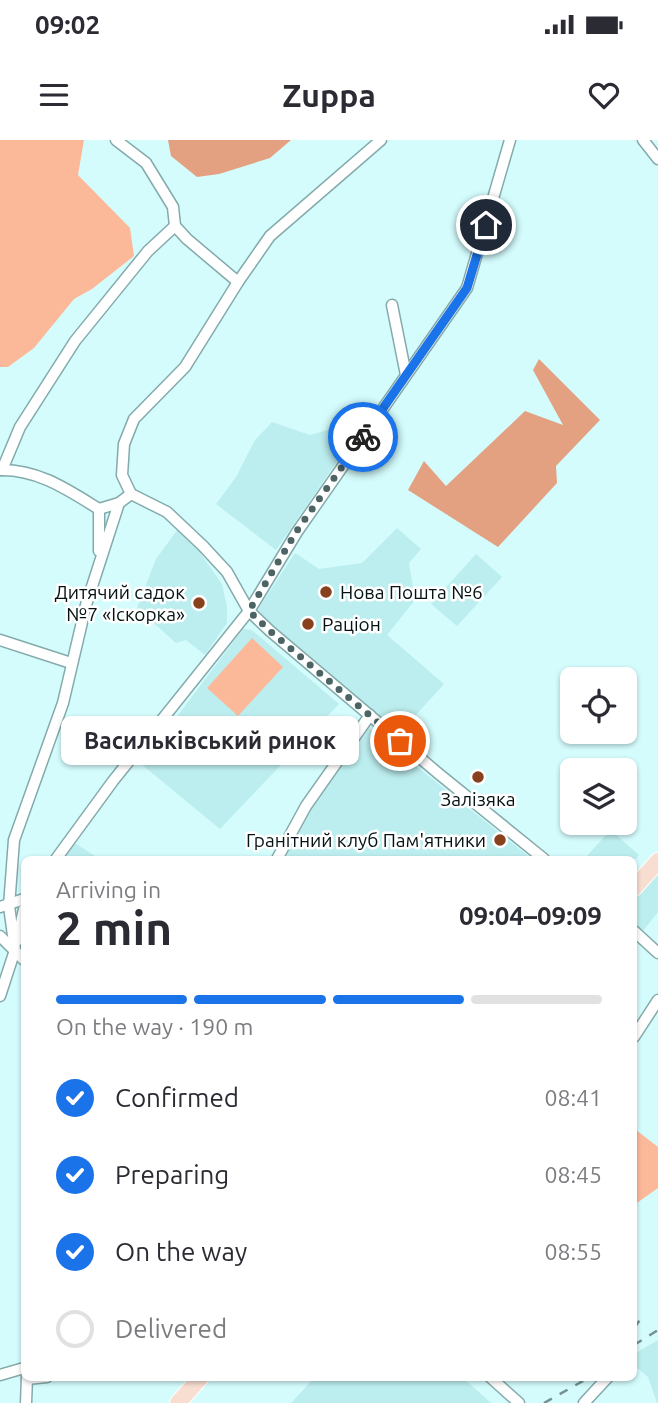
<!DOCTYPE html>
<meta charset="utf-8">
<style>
:root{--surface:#fff;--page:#f7f7f7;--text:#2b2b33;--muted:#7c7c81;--line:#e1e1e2;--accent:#1a73e8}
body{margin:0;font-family:Ubuntu,sans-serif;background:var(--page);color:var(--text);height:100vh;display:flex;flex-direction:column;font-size:26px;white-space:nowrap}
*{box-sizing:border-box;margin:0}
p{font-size:23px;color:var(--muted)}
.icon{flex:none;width:38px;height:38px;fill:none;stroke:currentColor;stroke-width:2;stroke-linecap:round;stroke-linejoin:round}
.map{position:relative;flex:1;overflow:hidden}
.panel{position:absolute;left:21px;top:716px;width:616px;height:525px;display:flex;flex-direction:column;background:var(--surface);border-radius:10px;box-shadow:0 2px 5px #0004}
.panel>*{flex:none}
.buttons{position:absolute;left:560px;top:527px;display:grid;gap:14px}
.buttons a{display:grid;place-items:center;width:77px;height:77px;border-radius:10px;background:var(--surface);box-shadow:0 2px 5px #0004;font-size:35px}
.pin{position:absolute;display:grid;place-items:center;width:60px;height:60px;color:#fff;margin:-30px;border:4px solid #fff;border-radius:50%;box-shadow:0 2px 7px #0007}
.courier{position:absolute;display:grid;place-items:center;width:70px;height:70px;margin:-35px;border:5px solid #1a73e8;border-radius:50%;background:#fff;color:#222;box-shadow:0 2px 9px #0007}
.bubble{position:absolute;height:49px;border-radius:10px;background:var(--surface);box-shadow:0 2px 5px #0004;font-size:23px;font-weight:700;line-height:49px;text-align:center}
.summary em{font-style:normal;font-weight:700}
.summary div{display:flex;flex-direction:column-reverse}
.summary{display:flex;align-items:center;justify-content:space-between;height:119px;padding:0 35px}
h1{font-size:46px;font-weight:700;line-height:52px}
.bar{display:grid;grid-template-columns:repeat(4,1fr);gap:10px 7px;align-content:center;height:84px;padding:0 35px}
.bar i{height:9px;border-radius:5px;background:var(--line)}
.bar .current{background:var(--accent)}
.bar p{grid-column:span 4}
ol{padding:0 35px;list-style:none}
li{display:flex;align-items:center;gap:21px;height:77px}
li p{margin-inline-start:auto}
li .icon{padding:7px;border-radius:50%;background:var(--accent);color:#fff;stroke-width:4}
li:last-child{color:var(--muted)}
li i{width:38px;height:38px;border:4px solid var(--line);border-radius:50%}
.status{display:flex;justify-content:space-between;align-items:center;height:49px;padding:0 35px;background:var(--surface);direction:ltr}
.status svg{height:19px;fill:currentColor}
header{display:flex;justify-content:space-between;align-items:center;height:91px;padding:0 35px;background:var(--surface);font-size:32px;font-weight:700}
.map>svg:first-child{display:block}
</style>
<div class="status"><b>09:02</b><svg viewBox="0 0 49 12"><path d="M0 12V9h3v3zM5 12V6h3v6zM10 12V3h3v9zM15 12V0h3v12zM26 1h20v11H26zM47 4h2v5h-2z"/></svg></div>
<header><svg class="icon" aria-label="menu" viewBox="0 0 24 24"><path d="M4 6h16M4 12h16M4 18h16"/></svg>Zuppa<svg class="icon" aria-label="heart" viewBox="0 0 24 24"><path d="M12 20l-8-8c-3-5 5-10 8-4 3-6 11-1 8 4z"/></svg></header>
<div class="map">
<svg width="658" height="1263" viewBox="0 0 658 1263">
<rect width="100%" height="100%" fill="#d4fcfd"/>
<g fill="#bdeeef">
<polygon points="272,282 310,295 338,287 354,297 276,410 216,364 236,337 255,300"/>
<polygon points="397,388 421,409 409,423 415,460 387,495 444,544 396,597 254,475 295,413 319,429 362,423"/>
<polygon points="178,389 198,410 222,444 227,467 227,483 205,515 186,500 176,503 137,468 156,419"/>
<polygon points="476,414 502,437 457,486 431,464"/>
<polygon points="243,489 252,490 339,564 220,689 141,624"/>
<polygon points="365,585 532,719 281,719 306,670"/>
<polygon points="614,693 639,715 636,719 584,719 607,694"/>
<polygon points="70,700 100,719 56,719"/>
<polygon points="658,721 658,772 639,796 634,791 634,748"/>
<polygon points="658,1200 658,1263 657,1263 648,1237 634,1225 634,1214"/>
<polygon points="315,1237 462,1237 491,1263 291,1263"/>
</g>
<g fill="#fcb99a">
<polygon points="0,0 84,0 78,35 130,88 134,116 92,149 74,159 34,208 8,227 0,227"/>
<polygon points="252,498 283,527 238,576 207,548"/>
<polygon points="636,990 658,1007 658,1048 634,1065 634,993"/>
</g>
<g fill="#e4a181">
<polygon points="168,0 291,0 270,18 219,34 197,37 171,16"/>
<polygon points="539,219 600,280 556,326 557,343 498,407 408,350 424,321 446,346 525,271 563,285 533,230"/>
</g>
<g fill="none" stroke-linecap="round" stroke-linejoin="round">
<g stroke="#84aaab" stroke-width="13">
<g id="minor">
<polyline points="116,0 146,23 173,67 175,86 187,99 238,142"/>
<polyline points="643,0 658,19"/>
<polyline points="392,165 406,235"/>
<path d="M0,330C38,329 68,350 99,369L119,363L131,354L167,372L203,406L227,432L249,471L270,491L439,634L544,719"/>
<polyline points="2,330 20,287 75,201 148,111 175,86"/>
<polyline points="131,354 122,335 124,304 134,279 185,227 238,142 270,96 381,0"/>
<polyline points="99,411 99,369"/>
<polyline points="0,500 71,523"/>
<polyline points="56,719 113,641 249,471 297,392 467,148 510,0"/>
<polyline points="277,719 306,666 370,575"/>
<polyline points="0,767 24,759"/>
<polyline points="634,791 658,813"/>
<polyline points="0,796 24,820"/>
<polyline points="17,801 24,769"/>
<polyline points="0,856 15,810 9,766 14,700 63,563 86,465 119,363"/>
<polyline points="634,897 658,860"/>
<polyline points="0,1235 24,1228"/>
<polyline points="490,1237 519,1263"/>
<polyline points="27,1239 47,1237"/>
<polyline points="26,1263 27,1237"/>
<polyline points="584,1263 608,1237"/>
</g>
</g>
<g stroke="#fff" stroke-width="18">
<g id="primary">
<polyline points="634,748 658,721"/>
<polyline points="178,1263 201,1237"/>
</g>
</g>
<use href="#minor" stroke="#fff" stroke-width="10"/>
<use href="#primary" stroke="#f8ddd1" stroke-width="16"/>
<g stroke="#759192" stroke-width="2.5" stroke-dasharray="9 9" stroke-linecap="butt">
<polyline points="634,1188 643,1176"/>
<polyline points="634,1205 658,1190"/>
<polyline points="544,1263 590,1237"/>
</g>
</g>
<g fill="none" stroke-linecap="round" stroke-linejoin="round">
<polyline stroke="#4d6465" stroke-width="7" stroke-dasharray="0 12.6" points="363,297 296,392 249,471 270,491 400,601"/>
<polyline stroke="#1a73e8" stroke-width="9" points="363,297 467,148 486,85"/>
</g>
<g fill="#88411c" stroke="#fff" stroke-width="2.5">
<circle cx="326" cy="452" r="7"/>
<circle cx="199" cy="463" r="7"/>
<circle cx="308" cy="484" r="7"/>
<circle cx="478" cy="637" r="7"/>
<circle cx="500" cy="700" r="7"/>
</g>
<g text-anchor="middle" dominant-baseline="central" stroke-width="5" stroke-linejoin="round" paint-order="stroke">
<g font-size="19" fill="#051213" stroke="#fff" text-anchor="end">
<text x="185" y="452">Дитячий садок<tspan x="185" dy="22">№7 «Іскорка»</tspan></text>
<text x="340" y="452" text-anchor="start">Нова Пошта №6</text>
<text x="322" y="484" text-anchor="start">Раціон</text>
<text x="478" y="659" text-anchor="middle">Залізяка</text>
<text x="486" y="700">Гранітний клуб Пам'ятники</text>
</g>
</g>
</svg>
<div class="buttons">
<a><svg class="icon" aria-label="locate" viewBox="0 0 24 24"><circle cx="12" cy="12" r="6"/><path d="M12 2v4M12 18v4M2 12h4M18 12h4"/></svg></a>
<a><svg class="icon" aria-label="layers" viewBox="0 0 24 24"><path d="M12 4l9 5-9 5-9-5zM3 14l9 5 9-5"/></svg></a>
</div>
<div class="pin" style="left:400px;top:601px;background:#ea580c"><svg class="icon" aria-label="bag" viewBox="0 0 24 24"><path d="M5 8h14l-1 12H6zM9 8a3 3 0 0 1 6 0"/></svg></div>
<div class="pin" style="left:486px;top:85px;background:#1f2937"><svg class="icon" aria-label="home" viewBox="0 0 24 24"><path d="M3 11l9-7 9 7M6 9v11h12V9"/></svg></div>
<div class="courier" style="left:363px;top:297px"><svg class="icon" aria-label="bike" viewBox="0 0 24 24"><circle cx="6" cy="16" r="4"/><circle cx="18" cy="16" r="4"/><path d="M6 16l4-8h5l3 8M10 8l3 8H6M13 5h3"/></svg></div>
<div class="bubble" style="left:61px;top:576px;width:298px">Васильківський ринок</div>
<section class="panel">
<div class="summary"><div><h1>2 min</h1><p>Arriving in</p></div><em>09:04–09:09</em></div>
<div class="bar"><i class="current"></i><i class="current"></i><i class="current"></i><i></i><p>On the way · 190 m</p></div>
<ol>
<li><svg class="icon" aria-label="check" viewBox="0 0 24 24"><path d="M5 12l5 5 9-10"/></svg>Confirmed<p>08:41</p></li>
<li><svg class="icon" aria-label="check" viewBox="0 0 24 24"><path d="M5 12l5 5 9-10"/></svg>Preparing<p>08:45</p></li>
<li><svg class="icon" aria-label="check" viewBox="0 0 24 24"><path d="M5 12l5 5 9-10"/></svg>On the way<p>08:55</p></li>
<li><i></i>Delivered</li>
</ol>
</section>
</div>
